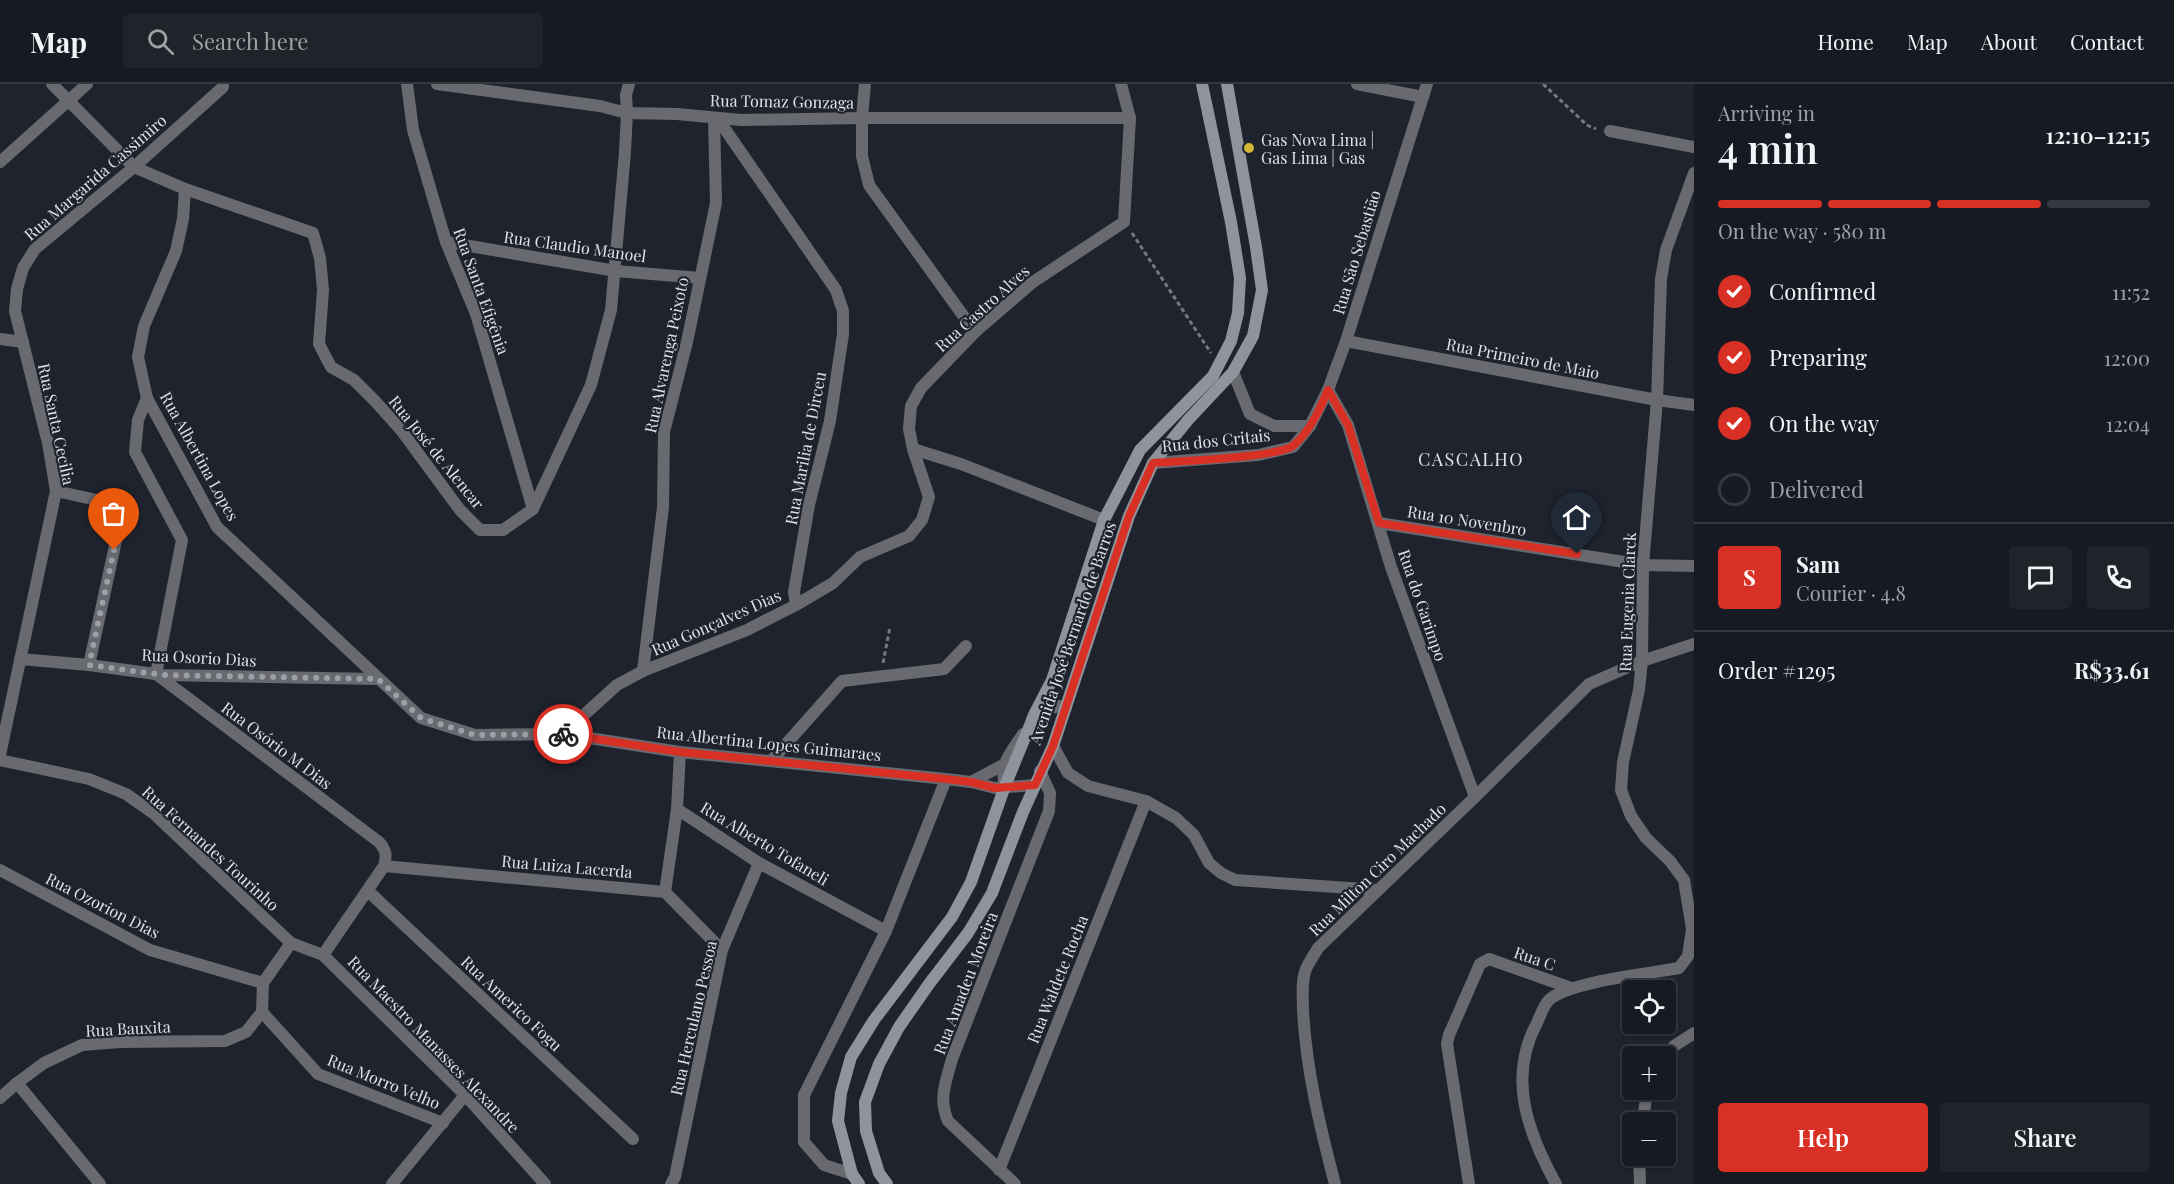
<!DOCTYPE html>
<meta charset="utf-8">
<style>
:root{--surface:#171a22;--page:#20232a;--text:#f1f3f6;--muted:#9ea1a5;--line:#363840;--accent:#d93025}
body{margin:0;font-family:"Playfair Display",serif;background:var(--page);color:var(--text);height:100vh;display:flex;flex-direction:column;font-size:22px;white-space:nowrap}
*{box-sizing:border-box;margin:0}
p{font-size:20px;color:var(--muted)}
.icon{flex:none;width:33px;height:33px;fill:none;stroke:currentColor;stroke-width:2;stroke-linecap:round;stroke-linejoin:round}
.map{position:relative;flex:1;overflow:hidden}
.sheet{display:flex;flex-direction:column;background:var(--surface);width:480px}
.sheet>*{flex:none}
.fabs{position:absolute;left:1622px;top:896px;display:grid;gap:12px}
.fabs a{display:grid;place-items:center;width:54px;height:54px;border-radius:6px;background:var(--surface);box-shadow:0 2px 4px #0004,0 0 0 2px var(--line);font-size:30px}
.pin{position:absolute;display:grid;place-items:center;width:51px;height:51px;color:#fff;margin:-62px -26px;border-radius:50% 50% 50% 0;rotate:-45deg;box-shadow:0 0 6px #0007}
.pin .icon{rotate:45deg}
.courier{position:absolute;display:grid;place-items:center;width:60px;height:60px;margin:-30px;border:4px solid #d93025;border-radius:50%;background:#fff;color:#222;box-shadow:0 2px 8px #0007}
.overview em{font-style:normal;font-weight:600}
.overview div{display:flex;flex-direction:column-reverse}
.overview{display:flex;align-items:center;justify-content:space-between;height:102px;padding:0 24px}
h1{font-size:39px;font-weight:600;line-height:45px}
.bar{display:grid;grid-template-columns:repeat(4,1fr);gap:9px 6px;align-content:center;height:72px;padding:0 24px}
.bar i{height:8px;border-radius:4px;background:var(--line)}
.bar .active{background:var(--accent)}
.bar p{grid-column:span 4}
.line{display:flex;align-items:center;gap:15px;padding:0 24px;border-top:2px solid var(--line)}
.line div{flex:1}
.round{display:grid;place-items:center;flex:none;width:63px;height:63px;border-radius:6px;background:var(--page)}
ol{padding:0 24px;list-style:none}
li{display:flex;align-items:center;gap:18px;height:66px}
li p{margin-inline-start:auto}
li .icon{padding:6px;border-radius:50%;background:var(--accent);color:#fff;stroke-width:4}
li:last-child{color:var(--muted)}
li i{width:33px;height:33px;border:3px solid var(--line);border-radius:50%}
.cta{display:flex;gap:12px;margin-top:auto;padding:12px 24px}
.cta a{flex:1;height:69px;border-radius:6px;background:var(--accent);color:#fff;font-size:24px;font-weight:600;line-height:69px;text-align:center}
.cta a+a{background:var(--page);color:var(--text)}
header{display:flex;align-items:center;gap:36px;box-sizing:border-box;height:84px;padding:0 30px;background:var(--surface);border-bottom:2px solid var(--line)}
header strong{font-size:28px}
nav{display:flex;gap:33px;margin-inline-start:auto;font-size:21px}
.search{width:420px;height:54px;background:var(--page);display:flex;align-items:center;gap:15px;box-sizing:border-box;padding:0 21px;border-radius:6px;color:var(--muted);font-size:22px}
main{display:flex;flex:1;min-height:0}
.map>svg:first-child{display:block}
</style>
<header>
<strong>Map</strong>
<div class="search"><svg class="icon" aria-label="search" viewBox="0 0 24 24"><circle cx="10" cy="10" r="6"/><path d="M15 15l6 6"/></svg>Search here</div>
<nav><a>Home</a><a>Map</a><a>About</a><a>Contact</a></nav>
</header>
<main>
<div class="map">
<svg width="1694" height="1100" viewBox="0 0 1694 1100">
<rect width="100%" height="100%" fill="#1f232e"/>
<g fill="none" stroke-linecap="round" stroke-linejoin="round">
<g stroke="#757882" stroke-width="3" stroke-dasharray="4.5 3" stroke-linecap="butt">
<polyline points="1543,0 1587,41 1596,45"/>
<polyline points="1132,149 1211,269"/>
<polyline points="883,579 890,543"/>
</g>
<g stroke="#686a70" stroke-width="12">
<polyline points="52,0 134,83 185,105 183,135 176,167 144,242 138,273 147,314 217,443 421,634 475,651 563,650 680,668 946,695 971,698 995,704 1035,701"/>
<polyline points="407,0 413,46 446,158 476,230 533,425"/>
<polyline points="437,0 600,22 627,29 677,30 741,36 862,34 1130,34"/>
<polyline points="865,0 862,34 862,72 869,101 975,248"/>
<polyline points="1357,0 1423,13"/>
<polyline points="718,35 836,206 843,227 843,250 830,337 809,421 794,508 796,521"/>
<polyline points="1610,47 1694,63"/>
<polyline points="0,78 87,0"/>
<polyline points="185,105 313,149 320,174 323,206 319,260 331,283 354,296 375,317 401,346 460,426 480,446 503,446 533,425 591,301 611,226 625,68 627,29 626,11 629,0"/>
<polyline points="446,158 616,187 700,194"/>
<polyline points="0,255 23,258"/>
<polyline points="1346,257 1657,316 1694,321"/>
<polyline points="1233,288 1250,330 1274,342 1310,342"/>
<polyline points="1328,306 1348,341 1391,483 1475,713"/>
<path d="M147,314L138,336L135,368L182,456L156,590L379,758C386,766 387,771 384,782L323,871"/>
<polyline points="913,365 961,380 1104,436"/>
<polyline points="1153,379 1258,371 1293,363 1310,342 1328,306 1346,257 1427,0"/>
<polyline points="56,407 101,417 115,426 119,443 89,581"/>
<polyline points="1379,439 1643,481 1694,482"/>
<polyline points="20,575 89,581 163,591 378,595"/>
<polyline points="643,587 663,423 664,348 687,258 716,119 714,34"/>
<polyline points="1032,635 1035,629 1058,622 1066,623"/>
<polyline points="563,650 617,601 643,587 747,546 796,521 833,499 860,473 909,452 922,436 929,413 913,365 909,345 911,322 921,304 975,248 1033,198 1124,138 1130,34 1121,0"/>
<polyline points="1053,662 1068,689 1088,702 1146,717 1176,734 1194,751 1209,779 1221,789 1235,796 1378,806"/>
<polyline points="680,668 677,725 759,779 886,847"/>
<polyline points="0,671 56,407 48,359 15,227 17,205 23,184 35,165 134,83 223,3 223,0"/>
<polyline points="0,676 89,695 126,710 153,729 291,859"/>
<polyline points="771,677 842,597 944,585 966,562"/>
<polyline points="971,698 1003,681"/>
<path d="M1005,702C999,679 1011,669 1023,650"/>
<polyline points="384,782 665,808 722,866"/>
<polyline points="0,786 150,866 263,899"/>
<polyline points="368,807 633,1055"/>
<polyline points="665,808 677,725"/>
<polyline points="1665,974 1674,962 1694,949"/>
<polyline points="17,999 100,1100"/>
<polyline points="0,1014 17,999 44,979 82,961 120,958 225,957 246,948 262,928"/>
<polyline points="1643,1038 1647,1005"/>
<polyline points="443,1039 318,990 262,928 263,899 291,859 323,871 465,1011 545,1100"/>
<polyline points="1639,1071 1640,1100"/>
<polyline points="999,1086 1146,717"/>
<polyline points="852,1090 824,1081 804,1058 804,1011 886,847 946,695"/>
<polyline points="392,1100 465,1011"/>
<polyline points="671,1100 675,1093 722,866 759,779"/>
<path d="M1015,1100L948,1037C938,1014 946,998 952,975L1049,727L1050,709L1040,687"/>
<path d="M1335,1100C1320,1043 1306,985 1303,926C1303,914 1301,897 1306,885C1309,878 1314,871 1318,864L1475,713L1589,600L1642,577L1694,560"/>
<polyline points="1469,1100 1447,960 1449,951 1480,880 1489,875 1571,904"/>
<path d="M1556,1100C1528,1049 1507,994 1537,939C1540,932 1544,920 1550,915C1573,897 1648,890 1679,884L1688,872L1692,845L1684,796L1670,777L1646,754L1631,732L1621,706L1623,678L1639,606L1642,577L1643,481L1657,316L1661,195L1666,166L1694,89"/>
</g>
<g stroke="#8f939c" stroke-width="12">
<polyline points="859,1100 852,1090 838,1037 841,1009 851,973 874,936 952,833 971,798 1005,702 1035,629 1052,596 1104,436 1140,366 1213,292 1231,257 1238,229 1240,194 1231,138 1202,0"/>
<polyline points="887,1100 879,1089 866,1047 865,1018 879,980 899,943 929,900 968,849 992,809 1023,728 1053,662 1129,432 1153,379 1188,336 1233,288 1253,252 1262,206 1256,163 1227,0"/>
</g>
</g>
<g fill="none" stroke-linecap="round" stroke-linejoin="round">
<polyline stroke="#9c9fa8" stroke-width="6" stroke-dasharray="0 10.8" points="114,466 89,581 163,591 378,595 421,634 475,651 563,650"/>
<path stroke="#d93025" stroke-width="8" d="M563,650L680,668L946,695L971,698L995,704L1035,701L1053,662L1129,432L1153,379C1178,377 1280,374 1294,361C1310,347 1320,325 1328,306L1348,341L1379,439L1577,470"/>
</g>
<circle fill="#d2b635" stroke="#1f232e" stroke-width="2" cx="1249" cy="64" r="6"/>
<g text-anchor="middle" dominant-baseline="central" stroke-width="4.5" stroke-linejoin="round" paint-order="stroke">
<g font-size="16" fill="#dfe2e9" stroke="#1f232e">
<text transform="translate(782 17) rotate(1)">Rua Tomaz Gonzaga</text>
<text transform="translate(95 93) rotate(-41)">Rua Margarida Cassimiro</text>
<text transform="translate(575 162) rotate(8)">Rua Claudio Manoel</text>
<text transform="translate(1356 168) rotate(-73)">Rua São Sebastião</text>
<text transform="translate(482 207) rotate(70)">Rua Santa Efigênia</text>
<text transform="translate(982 224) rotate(-42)">Rua Castro Alves</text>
<text transform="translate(666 271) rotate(-78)">Rua Alvarenga Peixoto</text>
<text transform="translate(1523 274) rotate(11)">Rua Primeiro de Maio</text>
<text transform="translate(57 340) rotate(78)">Rua Santa Cecilia</text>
<text transform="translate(1216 356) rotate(-6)">Rua dos Critais</text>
<text transform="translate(805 364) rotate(-79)">Rua Marilia de Dirceu</text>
<text transform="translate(437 368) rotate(51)">Rua José de Alencar</text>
<text transform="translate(200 372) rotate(61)">Rua Albertina Lopes</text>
<text transform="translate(1467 436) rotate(9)">Rua 10 Novenbro</text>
<text transform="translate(1627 518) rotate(-88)">Rua Eugenia Clarck</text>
<text transform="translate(1423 521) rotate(71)">Rua do Garimpo</text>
<text transform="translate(716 538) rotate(-24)">Rua Gonçalves Dias</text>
<text transform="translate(1072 549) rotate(-71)">Avenida José Bernardo de Barros</text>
<text transform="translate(199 573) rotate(3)">Rua Osorio Dias</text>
<text transform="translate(769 659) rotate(6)">Rua Albertina Lopes Guimaraes</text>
<text transform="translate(277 661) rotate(37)">Rua Osório M Dias</text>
<text transform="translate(765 759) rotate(31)">Rua Alberto Tofaneli</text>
<text transform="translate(211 764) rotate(42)">Rua Fernandes Tourinho</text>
<text transform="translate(567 782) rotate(5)">Rua Luiza Lacerda</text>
<text transform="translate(1377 785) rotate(-44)">Rua Milton Ciro Machado</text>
<text transform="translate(103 821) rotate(27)">Rua Ozorion Dias</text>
<text transform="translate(1535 874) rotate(19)">Rua C</text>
<text transform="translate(1057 895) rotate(-68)">Rua Waldete Rocha</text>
<text transform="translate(965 899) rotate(-69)">Rua Amadeu Moreira</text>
<text transform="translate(512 919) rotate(43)">Rua Americo Fogu</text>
<text transform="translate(693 934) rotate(-77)">Rua Herculano Pessoa</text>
<text transform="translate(128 944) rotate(-3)">Rua Bauxita</text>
<text transform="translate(434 960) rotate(46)">Rua Maestro Manasses Alexandre</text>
<text transform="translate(384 997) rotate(22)">Rua Morro Velho</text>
</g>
<g font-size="16" fill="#dfe2e9" stroke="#1f232e" text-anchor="start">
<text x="1261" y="55">Gas Nova Lima |<tspan x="1261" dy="18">Gas Lima | Gas</tspan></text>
</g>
<g font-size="18" letter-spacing="1.5" fill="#dfe2e9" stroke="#1f232e">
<text x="1471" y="375">CASCALHO</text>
</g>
</g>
</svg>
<div class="fabs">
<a><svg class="icon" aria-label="locate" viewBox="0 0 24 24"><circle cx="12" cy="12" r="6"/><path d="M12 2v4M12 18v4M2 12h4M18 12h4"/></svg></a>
<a>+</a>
<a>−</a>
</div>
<div class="pin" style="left:114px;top:466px;background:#ea580c"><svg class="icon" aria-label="bag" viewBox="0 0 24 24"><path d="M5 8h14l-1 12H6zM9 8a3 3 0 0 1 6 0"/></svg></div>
<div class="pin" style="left:1577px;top:470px;background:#1f2937"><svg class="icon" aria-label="home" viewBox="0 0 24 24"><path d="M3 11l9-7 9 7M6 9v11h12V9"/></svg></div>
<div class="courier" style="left:563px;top:650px"><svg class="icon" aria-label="bike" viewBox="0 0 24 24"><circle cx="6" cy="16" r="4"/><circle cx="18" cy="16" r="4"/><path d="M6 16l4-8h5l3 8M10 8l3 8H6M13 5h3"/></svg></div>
</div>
<section class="sheet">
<div class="overview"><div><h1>4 min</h1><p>Arriving in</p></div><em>12:10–12:15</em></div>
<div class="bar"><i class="active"></i><i class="active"></i><i class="active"></i><i></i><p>On the way · 580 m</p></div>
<ol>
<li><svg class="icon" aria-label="check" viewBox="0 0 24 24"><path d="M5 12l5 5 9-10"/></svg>Confirmed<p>11:52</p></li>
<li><svg class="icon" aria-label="check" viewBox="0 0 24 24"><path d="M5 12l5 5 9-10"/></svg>Preparing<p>12:00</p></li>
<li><svg class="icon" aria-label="check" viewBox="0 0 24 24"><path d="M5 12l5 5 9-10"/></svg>On the way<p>12:04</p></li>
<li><i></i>Delivered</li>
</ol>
<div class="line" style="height:108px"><b class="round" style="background:var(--accent);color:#fff">S</b><div><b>Sam</b><p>Courier · 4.8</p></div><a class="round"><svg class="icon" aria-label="chat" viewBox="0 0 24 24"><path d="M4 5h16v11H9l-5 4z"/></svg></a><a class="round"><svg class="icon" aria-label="phone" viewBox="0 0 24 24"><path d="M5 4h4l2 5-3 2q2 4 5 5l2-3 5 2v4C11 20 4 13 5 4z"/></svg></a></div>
<div class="line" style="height:78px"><div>Order #1295</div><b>R$33.61</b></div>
<div class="cta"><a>Help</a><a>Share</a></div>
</section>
</main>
